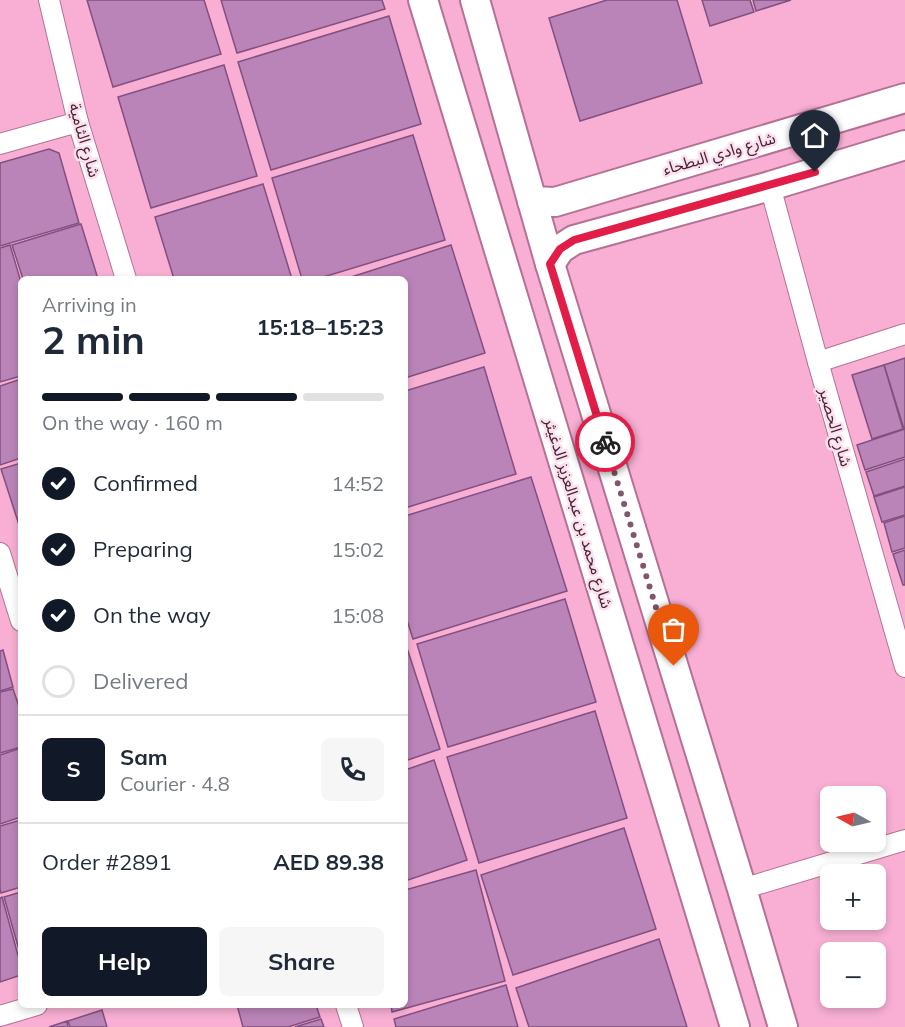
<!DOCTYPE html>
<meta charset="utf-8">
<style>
:root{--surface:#fff;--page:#f6f6f7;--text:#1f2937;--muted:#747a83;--line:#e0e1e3;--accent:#111827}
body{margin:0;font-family:Mulish,"Noto Sans Arabic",sans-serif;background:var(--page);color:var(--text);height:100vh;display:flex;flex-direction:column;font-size:22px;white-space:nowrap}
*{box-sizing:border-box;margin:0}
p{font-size:20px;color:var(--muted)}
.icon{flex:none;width:33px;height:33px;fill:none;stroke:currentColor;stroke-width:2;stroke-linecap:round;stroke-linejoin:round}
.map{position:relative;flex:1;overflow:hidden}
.panel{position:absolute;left:18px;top:276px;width:390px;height:732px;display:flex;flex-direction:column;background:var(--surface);border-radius:9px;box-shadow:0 3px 9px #0003}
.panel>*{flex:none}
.needle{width:39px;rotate:278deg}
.buttons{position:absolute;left:820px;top:786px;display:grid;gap:12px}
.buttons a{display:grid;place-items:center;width:66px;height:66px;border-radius:9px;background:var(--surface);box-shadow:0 3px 9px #0003;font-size:30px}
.pin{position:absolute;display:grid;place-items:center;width:51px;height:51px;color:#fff;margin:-62px -26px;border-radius:50% 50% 50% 0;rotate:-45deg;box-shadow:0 0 6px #0007}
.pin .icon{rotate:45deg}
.courier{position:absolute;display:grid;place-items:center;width:60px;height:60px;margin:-30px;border:4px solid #e11d48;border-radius:50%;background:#fff;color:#222;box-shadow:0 2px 8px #0007}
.headline em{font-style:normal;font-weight:700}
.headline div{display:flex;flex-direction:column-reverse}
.headline{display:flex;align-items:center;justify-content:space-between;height:102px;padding:0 24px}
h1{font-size:39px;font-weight:700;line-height:45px}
.bar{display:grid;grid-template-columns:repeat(4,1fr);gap:9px 6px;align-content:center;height:72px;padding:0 24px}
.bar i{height:8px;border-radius:4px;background:var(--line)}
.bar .on{background:var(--accent)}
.bar p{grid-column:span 4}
.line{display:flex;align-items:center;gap:15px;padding:0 24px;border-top:2px solid var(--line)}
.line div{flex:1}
.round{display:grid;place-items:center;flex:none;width:63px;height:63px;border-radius:9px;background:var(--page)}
ol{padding:0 24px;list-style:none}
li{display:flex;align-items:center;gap:18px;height:66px}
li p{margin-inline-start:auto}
li .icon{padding:6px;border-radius:50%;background:var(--accent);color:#fff;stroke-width:4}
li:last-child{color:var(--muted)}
li i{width:33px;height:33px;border:3px solid var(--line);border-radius:50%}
.button{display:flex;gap:12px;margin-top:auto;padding:12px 24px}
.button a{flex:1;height:69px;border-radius:9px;background:var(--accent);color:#fff;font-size:24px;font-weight:700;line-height:69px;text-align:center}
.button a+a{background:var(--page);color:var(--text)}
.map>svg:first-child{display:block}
</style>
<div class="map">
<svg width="905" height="1027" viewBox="0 0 905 1027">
<rect width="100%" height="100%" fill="#f8afd3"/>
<g fill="#bb84b8" stroke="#824f80" stroke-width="1.5">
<polygon points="87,0 204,0 221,54 113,87"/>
<polygon points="221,0 382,0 385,9 237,53"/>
<polygon points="607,0 677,0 702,83 580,121 549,18"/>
<polygon points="702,0 750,0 754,12 710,26"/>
<polygon points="753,0 791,0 756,11"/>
<polygon points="389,16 421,124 271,170 238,62"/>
<polygon points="224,65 257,176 151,208 118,97"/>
<polygon points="413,135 445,240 317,279 302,279 272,178"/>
<polygon points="49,149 59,153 79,223 0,246 0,163"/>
<polygon points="263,184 292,279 174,279 155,217"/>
<polygon points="81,224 98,279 23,279 12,245"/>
<polygon points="10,245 21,282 21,376 0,382 0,248"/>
<polygon points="451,245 485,353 405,378 405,279 345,279"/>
<polygon points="905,358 905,429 904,429 884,365"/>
<polygon points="884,365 903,429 872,439 852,375"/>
<polygon points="484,367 516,474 405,508 405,391"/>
<polygon points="21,379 21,458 0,465 0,386"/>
<polygon points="905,429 905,457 865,470 857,445"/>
<polygon points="905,459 905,486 874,496 866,472"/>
<polygon points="21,463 21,531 1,469"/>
<polygon points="531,477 567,591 413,639 405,614 405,516"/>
<polygon points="905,487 905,515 882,522 874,497"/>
<polygon points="905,516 905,548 892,552 884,523"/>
<polygon points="905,550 905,585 903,585 893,554"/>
<polygon points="565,599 596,702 448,747 417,644"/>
<polygon points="405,642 440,749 405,761"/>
<polygon points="3,650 13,687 0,691 0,651"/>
<polygon points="13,689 21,712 21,747 0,753 0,692"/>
<polygon points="595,711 627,818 479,863 447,757"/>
<polygon points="21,748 21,817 0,824 0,755"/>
<polygon points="434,760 467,860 405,881 405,770"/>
<polygon points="21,820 21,887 1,893 0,889 0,826"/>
<polygon points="624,828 656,929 513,975 481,875"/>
<polygon points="476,870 505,981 392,1012 391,1005 405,1005 405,890"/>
<polygon points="21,892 21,957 4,897"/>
<polygon points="2,897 21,966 21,975 0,982 0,898"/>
<polygon points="659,939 687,1027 529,1027 516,988"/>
<polygon points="506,985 518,1027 396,1027 394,1019"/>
<polygon points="237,1005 316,1005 320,1017 288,1027 243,1027"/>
<polygon points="102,1010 107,1027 70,1027 68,1021"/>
<polygon points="321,1019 324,1027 295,1027"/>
<polygon points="67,1021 68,1027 49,1027"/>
</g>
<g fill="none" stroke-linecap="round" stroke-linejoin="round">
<g stroke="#b57194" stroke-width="22">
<g id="street">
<polyline points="49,0 78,122 126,279"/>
<polyline points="0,144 78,122"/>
<polyline points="770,186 818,362 905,667"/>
<polyline points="818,362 905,334"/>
<polyline points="0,553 21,621"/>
<polyline points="742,889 905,840"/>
<polyline points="346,1005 353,1027"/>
<polyline points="0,1016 37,1005"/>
</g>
</g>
<g stroke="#b57194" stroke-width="32">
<g id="secondary">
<polyline points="423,0 735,1027"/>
<polyline points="475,0 550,264 742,889 783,1027"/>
<polyline points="532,201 555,202 905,98"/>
<polyline points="550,264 560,249 574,240 770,186 905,145"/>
</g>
</g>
<use href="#street" stroke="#fff" stroke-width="20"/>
<use href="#secondary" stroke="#fff" stroke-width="28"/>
</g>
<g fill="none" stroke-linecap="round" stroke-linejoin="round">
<polyline stroke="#81556c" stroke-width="6" stroke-dasharray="0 10.8" points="605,442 674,666"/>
<polyline stroke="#e11d48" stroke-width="8" points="605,442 550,264 560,249 574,240 815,172"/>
</g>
<g text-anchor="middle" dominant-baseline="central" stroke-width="5" stroke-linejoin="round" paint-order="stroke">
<g font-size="16" fill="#412534" stroke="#fedfed">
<text transform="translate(85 140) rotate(74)">شارع الثامية</text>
<text transform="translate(719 153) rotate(-16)">شارع وادي البطحاء</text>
<text transform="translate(836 427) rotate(74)">شارع الحصير</text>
<text transform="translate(579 513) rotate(73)">شارع محمد بن عبدالعزيز الدغيثر</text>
</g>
</g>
</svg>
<div class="buttons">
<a><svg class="needle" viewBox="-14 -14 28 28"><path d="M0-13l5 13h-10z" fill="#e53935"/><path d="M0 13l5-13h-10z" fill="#747a83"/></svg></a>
<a>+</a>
<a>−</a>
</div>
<div class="pin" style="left:674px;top:666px;background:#ea580c"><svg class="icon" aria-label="bag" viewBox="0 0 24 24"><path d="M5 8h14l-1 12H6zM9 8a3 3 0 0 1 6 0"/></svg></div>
<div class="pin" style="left:815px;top:172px;background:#1f2937"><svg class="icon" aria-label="home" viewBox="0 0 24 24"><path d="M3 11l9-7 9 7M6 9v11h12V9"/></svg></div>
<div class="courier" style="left:605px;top:442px"><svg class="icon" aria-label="bike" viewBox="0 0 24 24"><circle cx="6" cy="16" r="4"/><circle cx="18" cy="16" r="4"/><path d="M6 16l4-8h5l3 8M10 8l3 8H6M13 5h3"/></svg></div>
<section class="panel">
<div class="headline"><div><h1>2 min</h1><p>Arriving in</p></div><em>15:18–15:23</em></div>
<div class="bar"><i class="on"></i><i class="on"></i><i class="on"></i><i></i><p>On the way · 160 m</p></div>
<ol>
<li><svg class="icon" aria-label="check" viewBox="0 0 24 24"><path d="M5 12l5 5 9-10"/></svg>Confirmed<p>14:52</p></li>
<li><svg class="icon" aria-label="check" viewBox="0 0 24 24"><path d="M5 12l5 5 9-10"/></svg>Preparing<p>15:02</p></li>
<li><svg class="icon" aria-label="check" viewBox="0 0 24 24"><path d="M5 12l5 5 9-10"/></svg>On the way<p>15:08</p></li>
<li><i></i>Delivered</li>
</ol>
<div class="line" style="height:108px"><b class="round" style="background:var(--accent);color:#fff">S</b><div><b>Sam</b><p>Courier · 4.8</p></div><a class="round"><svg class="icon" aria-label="phone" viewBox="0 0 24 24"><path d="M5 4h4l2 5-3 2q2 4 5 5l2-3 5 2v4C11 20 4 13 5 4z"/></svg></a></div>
<div class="line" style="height:78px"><div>Order #2891</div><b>AED 89.38</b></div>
<div class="button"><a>Help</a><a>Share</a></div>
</section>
</div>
